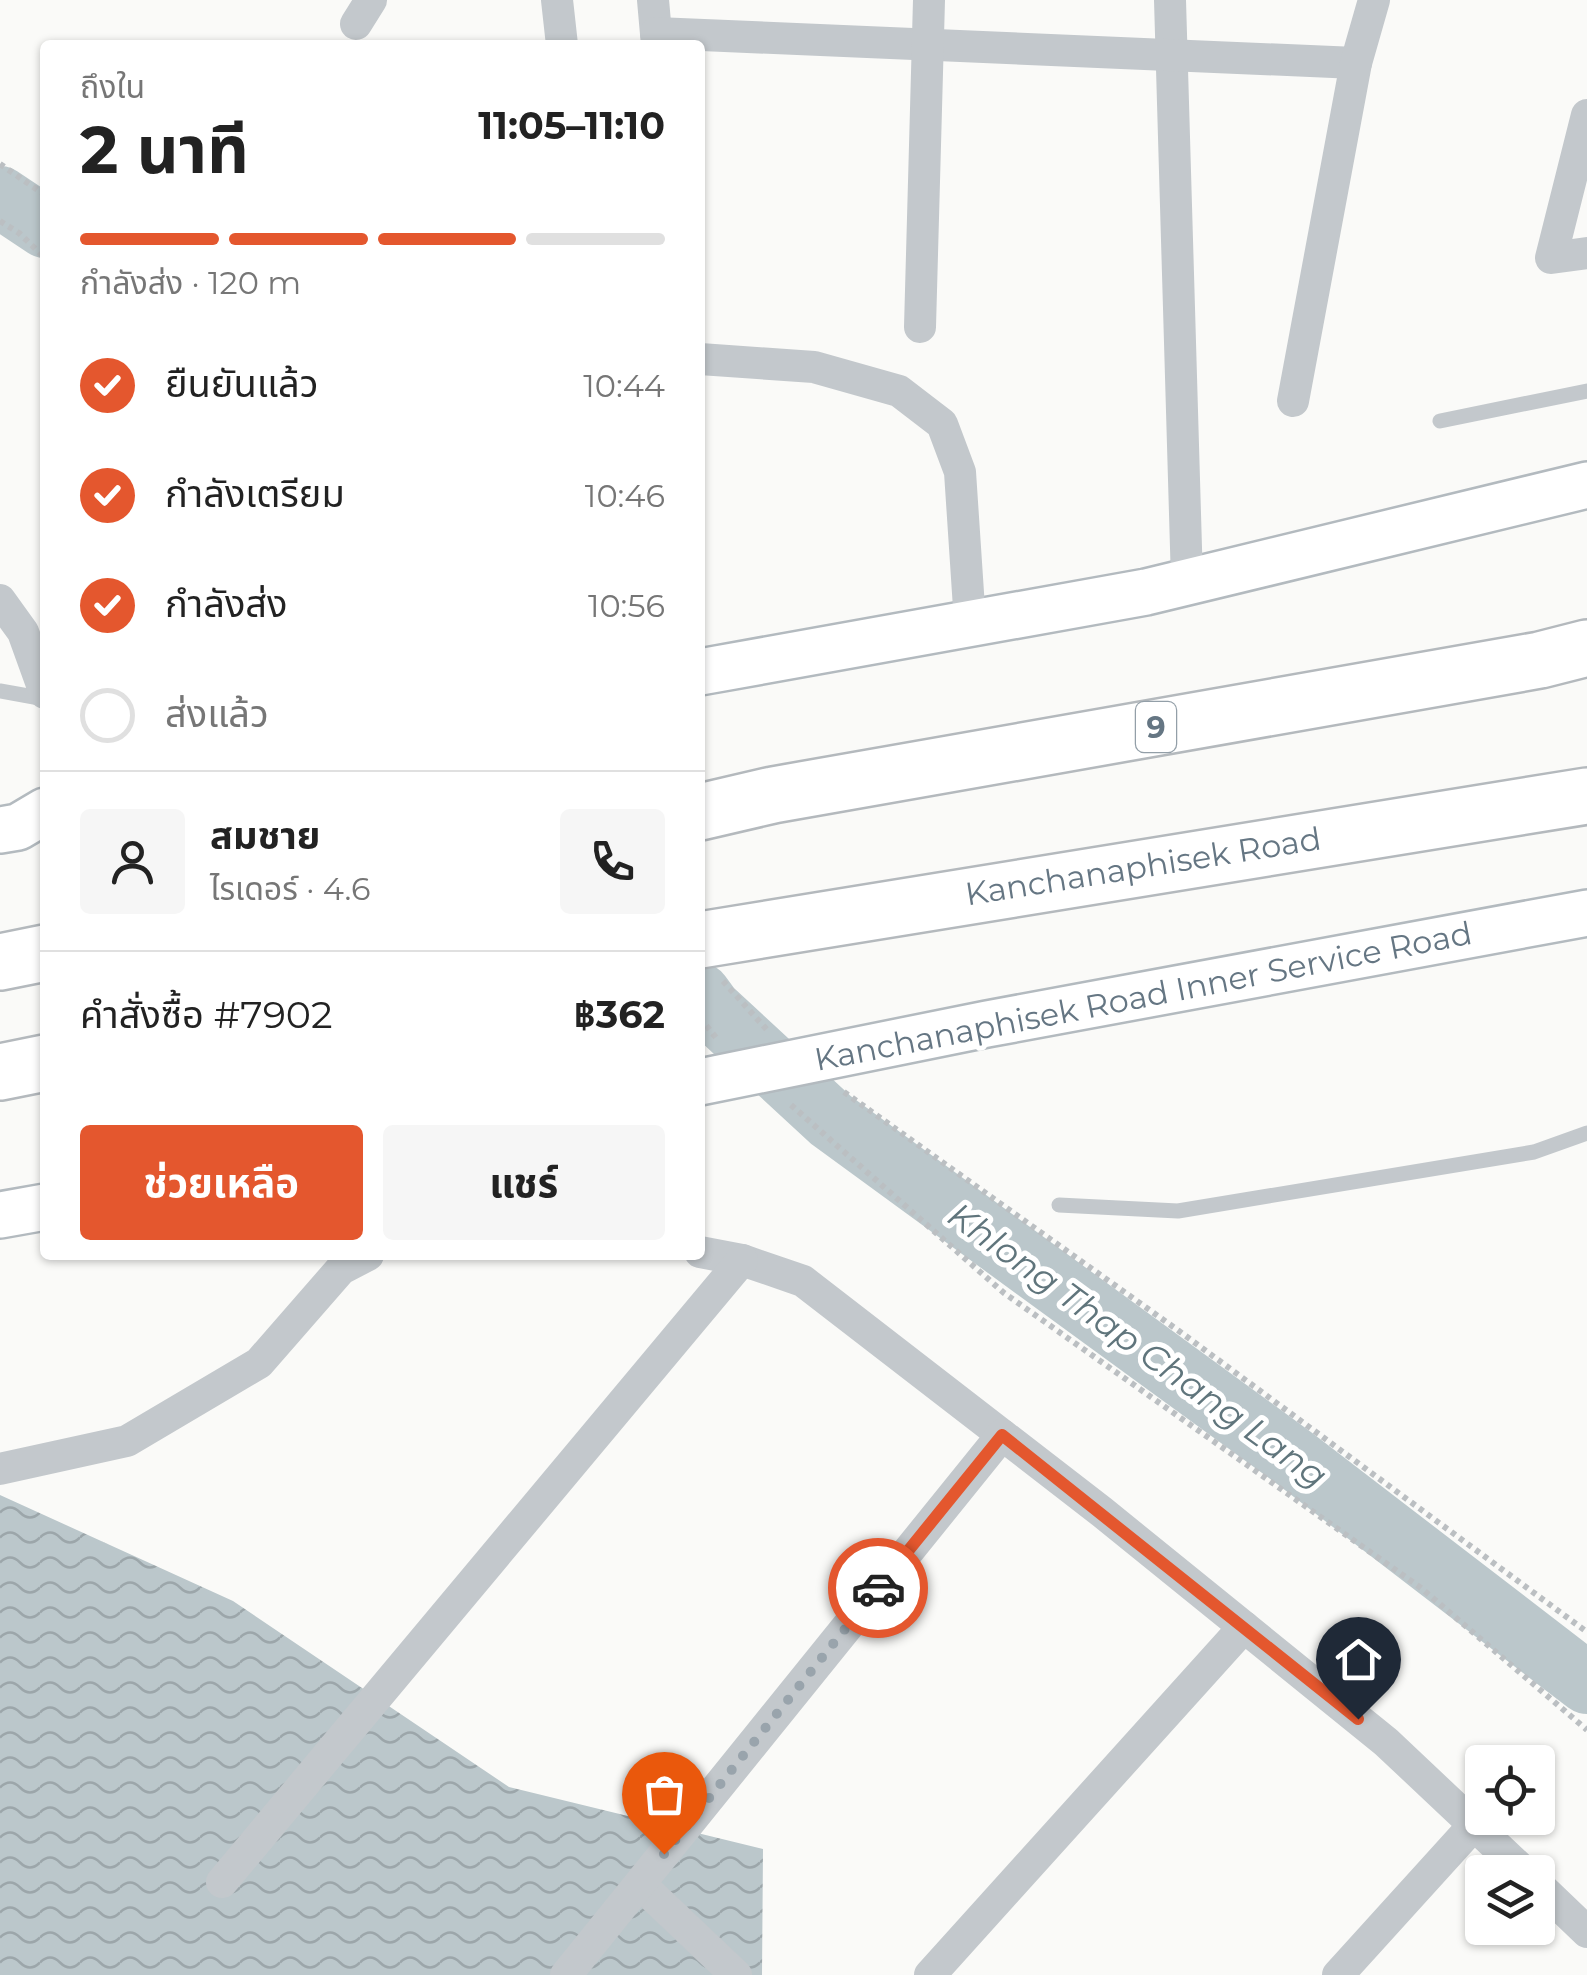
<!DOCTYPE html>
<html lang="th">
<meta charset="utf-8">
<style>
:root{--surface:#fff;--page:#f6f6f6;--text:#222;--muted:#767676;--line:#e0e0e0;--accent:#e4572e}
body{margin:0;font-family:Montserrat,"Noto Sans Thai",sans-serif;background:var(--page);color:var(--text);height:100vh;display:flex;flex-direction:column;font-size:38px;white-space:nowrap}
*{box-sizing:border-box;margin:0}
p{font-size:32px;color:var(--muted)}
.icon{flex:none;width:55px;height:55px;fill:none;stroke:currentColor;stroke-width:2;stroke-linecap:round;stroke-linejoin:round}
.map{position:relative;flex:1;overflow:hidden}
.side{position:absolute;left:40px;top:40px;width:665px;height:1220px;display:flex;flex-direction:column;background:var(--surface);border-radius:10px;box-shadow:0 2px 8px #0004}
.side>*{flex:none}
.buttons{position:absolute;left:1465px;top:1745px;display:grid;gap:20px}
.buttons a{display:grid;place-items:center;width:90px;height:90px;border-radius:10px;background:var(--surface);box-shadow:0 2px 8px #0004;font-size:50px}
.pin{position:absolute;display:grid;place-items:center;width:85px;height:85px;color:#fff;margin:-102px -42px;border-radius:50% 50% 50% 0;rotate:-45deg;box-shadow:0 0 10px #0007}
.pin .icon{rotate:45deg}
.courier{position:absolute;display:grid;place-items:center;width:100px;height:100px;margin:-50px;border:8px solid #e4572e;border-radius:50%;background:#fff;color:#222;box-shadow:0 2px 12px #0007}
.head em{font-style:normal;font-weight:700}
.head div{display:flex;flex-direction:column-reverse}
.head{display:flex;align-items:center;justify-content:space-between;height:170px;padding:0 40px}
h1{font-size:65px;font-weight:700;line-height:75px}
.bar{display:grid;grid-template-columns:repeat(4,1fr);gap:15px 10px;align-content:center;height:120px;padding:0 40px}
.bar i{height:12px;border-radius:8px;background:var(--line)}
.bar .on{background:var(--accent)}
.bar p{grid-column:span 4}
.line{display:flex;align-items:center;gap:25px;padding:0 40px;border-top:2px solid var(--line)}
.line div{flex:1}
.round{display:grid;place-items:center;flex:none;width:105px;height:105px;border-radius:10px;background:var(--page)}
ol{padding:0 40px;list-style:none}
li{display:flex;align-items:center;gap:30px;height:110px}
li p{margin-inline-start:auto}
li .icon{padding:10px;border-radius:50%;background:var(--accent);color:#fff;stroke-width:4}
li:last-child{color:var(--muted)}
li i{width:55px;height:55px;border:5px solid var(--line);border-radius:50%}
.cta{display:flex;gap:20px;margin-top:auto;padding:20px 40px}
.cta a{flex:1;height:115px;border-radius:10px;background:var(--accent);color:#fff;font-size:40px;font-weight:700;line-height:115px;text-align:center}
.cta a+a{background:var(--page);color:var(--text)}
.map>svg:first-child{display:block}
</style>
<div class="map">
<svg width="1587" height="1975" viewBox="0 0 1587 1975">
<defs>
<pattern id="water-waves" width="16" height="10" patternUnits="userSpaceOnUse" patternTransform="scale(2.5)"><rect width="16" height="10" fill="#bbc7cb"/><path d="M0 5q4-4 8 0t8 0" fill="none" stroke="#9ca6aa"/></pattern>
</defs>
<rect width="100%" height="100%" fill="#fafaf8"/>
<polygon fill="url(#water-waves)" points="0,1495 233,1601 509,1787 763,1849 762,1975 0,1975"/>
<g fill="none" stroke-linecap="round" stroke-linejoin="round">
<g stroke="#bbc7cb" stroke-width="62">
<polyline points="0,197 45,227"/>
<polyline points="700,994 711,1009 831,1120 1294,1458 1587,1683"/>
</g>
<g stroke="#b3babf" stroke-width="50">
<g id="secondary">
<polyline points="700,672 1146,592 1587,485"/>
<polyline points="0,830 18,827 45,811"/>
<polyline points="700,1082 987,1024 1587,913"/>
<polyline points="0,1215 45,1207"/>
</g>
</g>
<g stroke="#b4b9bd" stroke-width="60">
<g id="highway">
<polyline points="700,812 773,795 1540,660 1587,648"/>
<polyline points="700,940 1587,796"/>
<polyline points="0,962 45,953"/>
<polyline points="0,1072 45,1063"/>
</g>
</g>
<g stroke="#bbbfc2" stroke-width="6" stroke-dasharray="5 5" stroke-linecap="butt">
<polyline points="0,164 45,195"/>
<polyline points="0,221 19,233 45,258"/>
<polyline points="723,981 768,1031"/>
<polyline points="700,1018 718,1040"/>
<polyline points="844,1092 1179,1331 1587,1632"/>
<polyline points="791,1105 1004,1293 1421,1588 1587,1730"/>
</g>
<g stroke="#c3c8cc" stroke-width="15">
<polyline points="1440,421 1587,391"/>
<polyline points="0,691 45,699"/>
<polyline points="1059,1205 1178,1211 1534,1152 1587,1133"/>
</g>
<g stroke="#c3c8cc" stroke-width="32">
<polyline points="557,0 562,45"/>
<polyline points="653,0 657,45"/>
<polyline points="1170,0 1187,582"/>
<polyline points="356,24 371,0"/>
<polyline points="656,33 1356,63"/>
<polyline points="1587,115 1551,258 1587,253"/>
<polyline points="920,327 929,0"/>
<polyline points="700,359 814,367 899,391 942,424 960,472 970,623"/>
<polyline points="1293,401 1356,63 1374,0"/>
<polyline points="0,600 23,632 45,693"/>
<polyline points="700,1252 742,1260 803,1281 1102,1512 1386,1742 1524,1872"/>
<polyline points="0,1469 127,1441 259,1363 341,1269 368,1255"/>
<polyline points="222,1882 742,1260"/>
<polyline points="640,1884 736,1975"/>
<polyline points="1538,1885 1587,1932"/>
<polyline points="566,1975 1002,1435"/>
<polyline points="930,1975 1244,1627"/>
<polyline points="1338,1975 1474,1825"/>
</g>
<use href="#secondary" stroke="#fff" stroke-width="45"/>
<use href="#highway" stroke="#fff" stroke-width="55"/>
</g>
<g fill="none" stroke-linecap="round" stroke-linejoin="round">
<polyline stroke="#99a4ac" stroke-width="10" stroke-dasharray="0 18" points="664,1854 878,1588"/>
<polyline stroke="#e4572e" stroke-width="12" points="878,1588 1002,1435 1358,1719"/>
</g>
<g text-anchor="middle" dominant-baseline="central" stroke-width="10" stroke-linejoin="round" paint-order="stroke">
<rect fill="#fff" stroke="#939fa8" stroke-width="2.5" x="1136" y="702" width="40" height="50" rx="8"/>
<g font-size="30" font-weight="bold" fill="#657683">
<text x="1156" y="727">9</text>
</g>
<g font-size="32" fill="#657683" stroke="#fff">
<text transform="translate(1143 866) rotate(-9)">Kanchanaphisek Road</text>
<text transform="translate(1143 996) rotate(-11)">Kanchanaphisek Road Inner Service Road</text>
</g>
<g font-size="35" font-style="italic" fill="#60757c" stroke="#fff">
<text transform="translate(1138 1345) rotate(36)">Khlong Thap Chang Lang</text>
</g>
</g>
</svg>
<div class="buttons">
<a><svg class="icon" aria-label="locate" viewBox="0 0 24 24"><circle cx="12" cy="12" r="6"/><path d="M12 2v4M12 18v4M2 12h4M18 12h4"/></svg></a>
<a><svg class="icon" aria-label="layers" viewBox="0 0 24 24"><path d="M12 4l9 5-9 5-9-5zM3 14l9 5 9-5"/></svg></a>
</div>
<div class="pin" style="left:664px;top:1854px;background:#ea580c"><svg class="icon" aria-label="bag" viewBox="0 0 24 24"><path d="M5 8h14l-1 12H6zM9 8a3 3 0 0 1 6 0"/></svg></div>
<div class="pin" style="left:1358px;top:1719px;background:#1f2937"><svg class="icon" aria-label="home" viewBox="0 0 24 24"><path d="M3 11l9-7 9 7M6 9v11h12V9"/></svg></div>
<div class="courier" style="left:878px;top:1588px"><svg class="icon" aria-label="car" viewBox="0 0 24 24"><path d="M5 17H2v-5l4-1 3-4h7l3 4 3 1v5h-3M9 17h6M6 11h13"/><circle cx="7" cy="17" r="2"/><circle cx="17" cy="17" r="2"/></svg></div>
<section class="side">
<div class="head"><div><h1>2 นาที</h1><p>ถึงใน</p></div><em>11:05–11:10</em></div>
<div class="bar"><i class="on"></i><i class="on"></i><i class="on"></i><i></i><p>กำลังส่ง · 120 m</p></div>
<ol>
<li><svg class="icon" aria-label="check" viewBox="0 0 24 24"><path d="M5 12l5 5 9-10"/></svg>ยืนยันแล้ว<p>10:44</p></li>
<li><svg class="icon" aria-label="check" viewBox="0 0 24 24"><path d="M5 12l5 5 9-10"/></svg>กำลังเตรียม<p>10:46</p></li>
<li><svg class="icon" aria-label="check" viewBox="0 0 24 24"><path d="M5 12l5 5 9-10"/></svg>กำลังส่ง<p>10:56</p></li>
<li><i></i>ส่งแล้ว</li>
</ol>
<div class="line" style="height:180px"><a class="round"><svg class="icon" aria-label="person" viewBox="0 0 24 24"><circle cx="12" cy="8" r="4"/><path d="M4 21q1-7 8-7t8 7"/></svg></a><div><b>สมชาย</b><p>ไรเดอร์ · 4.6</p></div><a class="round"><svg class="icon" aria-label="phone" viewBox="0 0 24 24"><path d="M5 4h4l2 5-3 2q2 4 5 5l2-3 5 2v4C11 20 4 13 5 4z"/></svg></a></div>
<div class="line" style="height:130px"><div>คำสั่งซื้อ #7902</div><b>฿362</b></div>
<div class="cta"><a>ช่วยเหลือ</a><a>แชร์</a></div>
</section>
</div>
